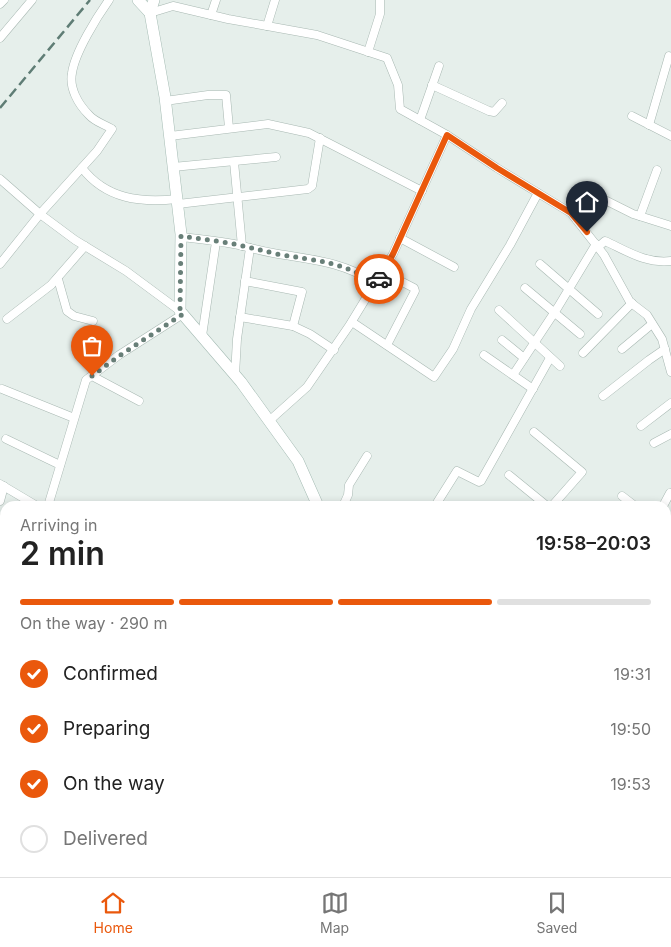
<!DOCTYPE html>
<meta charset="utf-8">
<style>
:root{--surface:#fff;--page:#f6f6f6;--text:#222;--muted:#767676;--line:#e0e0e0;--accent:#ea580c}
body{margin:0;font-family:Inter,sans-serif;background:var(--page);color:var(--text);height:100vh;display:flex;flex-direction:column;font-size:19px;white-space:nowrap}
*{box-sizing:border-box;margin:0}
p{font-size:16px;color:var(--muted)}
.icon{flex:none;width:28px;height:28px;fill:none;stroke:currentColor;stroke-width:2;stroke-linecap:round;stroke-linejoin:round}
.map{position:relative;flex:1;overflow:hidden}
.details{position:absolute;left:0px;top:501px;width:671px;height:376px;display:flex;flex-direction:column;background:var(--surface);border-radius:15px 15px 0 0;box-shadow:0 2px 8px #0003}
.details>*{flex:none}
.pin{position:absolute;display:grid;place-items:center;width:42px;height:42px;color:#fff;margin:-51px -21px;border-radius:50% 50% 50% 0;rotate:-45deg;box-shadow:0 0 5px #0007}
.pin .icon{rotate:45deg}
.courier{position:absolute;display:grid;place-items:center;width:50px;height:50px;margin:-25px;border:4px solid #ea580c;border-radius:50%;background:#fff;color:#222;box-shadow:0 1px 6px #0007}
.overview em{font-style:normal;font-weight:600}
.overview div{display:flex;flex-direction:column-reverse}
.overview{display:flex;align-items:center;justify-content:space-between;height:85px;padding:0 20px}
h1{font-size:32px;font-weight:600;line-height:38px}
.bar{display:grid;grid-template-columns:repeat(4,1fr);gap:8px 5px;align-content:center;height:60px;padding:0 20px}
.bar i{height:6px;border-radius:4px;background:var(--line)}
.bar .current{background:var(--accent)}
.bar p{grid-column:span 4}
ol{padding:0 20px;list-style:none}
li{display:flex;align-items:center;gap:15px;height:55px}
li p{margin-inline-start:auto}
li .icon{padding:5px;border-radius:50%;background:var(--accent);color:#fff;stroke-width:4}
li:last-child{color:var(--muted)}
li i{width:28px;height:28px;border:2px solid var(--line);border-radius:50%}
.tab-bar{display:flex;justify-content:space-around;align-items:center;height:70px;border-top:1px solid var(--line);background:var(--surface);font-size:14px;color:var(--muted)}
.tab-bar a{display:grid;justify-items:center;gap:2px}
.tab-bar .current{color:var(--accent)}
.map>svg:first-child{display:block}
</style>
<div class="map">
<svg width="671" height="877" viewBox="0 0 671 877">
<rect width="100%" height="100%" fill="#e6efeb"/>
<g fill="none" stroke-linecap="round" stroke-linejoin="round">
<g stroke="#a8b8b2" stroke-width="9">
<g id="street">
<polyline points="0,4 4,0"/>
<polyline points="150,13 173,6 228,19 317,35 387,58 398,85 400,109 447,135 497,168 571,213 604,255 630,302 647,315 662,339 671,372"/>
<polyline points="211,15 216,0"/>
<polyline points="267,26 275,0"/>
<polyline points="0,38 32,0"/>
<polyline points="368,52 380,14 380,0"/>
<polyline points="432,85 489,111 494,112 502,103"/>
<polyline points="165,101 208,95 226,95 229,128"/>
<polyline points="632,116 671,136"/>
<polyline points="420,120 439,66"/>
<polyline points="649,125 669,56"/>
<polyline points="170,136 268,124 309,133 422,191"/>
<polyline points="234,162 242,246"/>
<polyline points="173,167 276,157"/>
<path d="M82,168C106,199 140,203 177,199"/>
<polyline points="0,179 40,214 75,240 126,271 180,311"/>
<polyline points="178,204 308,189 312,186 320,138"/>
<polyline points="640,216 657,170"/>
<polyline points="577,220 590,195 595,195 633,214 671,226"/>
<path d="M181,237C201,239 220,241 239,245C250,248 262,251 273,253C313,260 341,261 376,283"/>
<polyline points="400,238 454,267"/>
<path d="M598,247L605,241C627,251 646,264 671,261"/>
<path d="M0,264L40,214L97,151L112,129C104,124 95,122 89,115C78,104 69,88 72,73C75,52 97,17 109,0"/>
<polyline points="540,264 598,314"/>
<polyline points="383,272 414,288 415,291 387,345"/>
<polyline points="58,279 67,311 74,316 93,321"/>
<polyline points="245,281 302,292 293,326"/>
<polyline points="525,288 580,334"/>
<polyline points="499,310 560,366"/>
<polyline points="240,317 293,326 310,334 334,350"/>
<polyline points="7,319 51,285 85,246"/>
<polyline points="352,322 434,377 453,349 471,309 510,245 538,193"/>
<polyline points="202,336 216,242"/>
<polyline points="502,340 524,358"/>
<polyline points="622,349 652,324"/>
<polyline points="583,353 632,303"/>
<polyline points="484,355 533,389"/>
<polyline points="235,375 237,339 250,248"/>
<polyline points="513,375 558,307 596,244"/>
<polyline points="92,376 139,401"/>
<polyline points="2,389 74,418"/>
<polyline points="603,396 649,360 665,349"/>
<polyline points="269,421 307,387 349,326 393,254 447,135"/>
<polyline points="641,426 671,403"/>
<polyline points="534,432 582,472 552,506"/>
<polyline points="6,439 60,465"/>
<polyline points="654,443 671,434"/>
<polyline points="509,475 547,506"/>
<polyline points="0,484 37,506"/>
<polyline points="622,496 635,506"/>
<polyline points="0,501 4,486"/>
<polyline points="48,506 86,380 119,355 183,314"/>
<polyline points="343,506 348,495 349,485 367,456"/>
<polyline points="435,506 457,471 479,482 481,481 550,358"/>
<polyline points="663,506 670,493"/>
<polyline points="666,531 671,534"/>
<polyline points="671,556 671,557"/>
<polyline points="666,610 668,608 666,601"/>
<polyline points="667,640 671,635"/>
<polyline points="0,656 5,645"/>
<polyline points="0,684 5,686"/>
<polyline points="0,737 5,720"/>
<polyline points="666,788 671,782"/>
<polyline points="0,811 5,814"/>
<polyline points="7,872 16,877 18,872"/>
<polyline points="258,872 264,877"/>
<polyline points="457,872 459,877"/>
<polyline points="631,872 635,877"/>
<polyline points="96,877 98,872"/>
<polyline points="143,877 144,872"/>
<polyline points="513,877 517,872"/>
<polyline points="574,877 577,872"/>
</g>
</g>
<g stroke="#a4bbb3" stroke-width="12">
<g id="secondary">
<polyline points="138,0 150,13 165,97 181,234 180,311 241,382 298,461 318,506"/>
<polyline points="150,13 154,0"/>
<polyline points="666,711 671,714"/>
</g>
</g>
<use href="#street" stroke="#fff" stroke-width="8"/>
<use href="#secondary" stroke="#fff" stroke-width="11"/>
<polyline stroke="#5f7d75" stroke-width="2.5" stroke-dasharray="10 5" stroke-linecap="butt" points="0,108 90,0"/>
</g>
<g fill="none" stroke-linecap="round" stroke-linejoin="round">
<path stroke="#687f78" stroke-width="5" stroke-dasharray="0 9" d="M92,376L119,356L183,314L180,311L181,236C200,239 220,241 239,245C252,248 264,251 277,254C317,261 340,261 376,283L379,279"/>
<polyline stroke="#ea580c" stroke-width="6" points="379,279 393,254 447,135 497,168 571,213 587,232"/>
</g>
</svg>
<div class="pin" style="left:92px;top:376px;background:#ea580c"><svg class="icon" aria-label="bag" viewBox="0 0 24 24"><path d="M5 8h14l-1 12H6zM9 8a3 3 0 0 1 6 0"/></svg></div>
<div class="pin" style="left:587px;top:232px;background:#1f2937"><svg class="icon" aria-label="home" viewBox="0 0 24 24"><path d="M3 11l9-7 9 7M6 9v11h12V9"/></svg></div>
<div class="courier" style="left:379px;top:279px"><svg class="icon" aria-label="car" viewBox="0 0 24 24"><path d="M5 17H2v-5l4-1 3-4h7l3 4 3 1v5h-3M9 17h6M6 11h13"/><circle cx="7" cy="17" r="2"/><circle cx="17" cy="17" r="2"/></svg></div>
<section class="details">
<div class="overview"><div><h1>2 min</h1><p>Arriving in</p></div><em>19:58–20:03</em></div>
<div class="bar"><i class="current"></i><i class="current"></i><i class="current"></i><i></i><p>On the way · 290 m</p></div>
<ol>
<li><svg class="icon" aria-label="check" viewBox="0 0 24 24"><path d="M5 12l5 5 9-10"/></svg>Confirmed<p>19:31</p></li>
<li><svg class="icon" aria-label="check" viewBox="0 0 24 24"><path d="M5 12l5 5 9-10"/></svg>Preparing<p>19:50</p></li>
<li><svg class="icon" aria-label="check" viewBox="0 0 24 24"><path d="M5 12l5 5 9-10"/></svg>On the way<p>19:53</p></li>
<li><i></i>Delivered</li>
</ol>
</section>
</div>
<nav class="tab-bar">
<a class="current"><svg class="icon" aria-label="home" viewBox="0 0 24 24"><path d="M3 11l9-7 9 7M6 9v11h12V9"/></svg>Home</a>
<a><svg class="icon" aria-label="map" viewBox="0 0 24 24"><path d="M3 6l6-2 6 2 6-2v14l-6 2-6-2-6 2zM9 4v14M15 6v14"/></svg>Map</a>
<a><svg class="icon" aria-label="saved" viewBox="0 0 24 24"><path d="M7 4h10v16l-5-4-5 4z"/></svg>Saved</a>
</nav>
